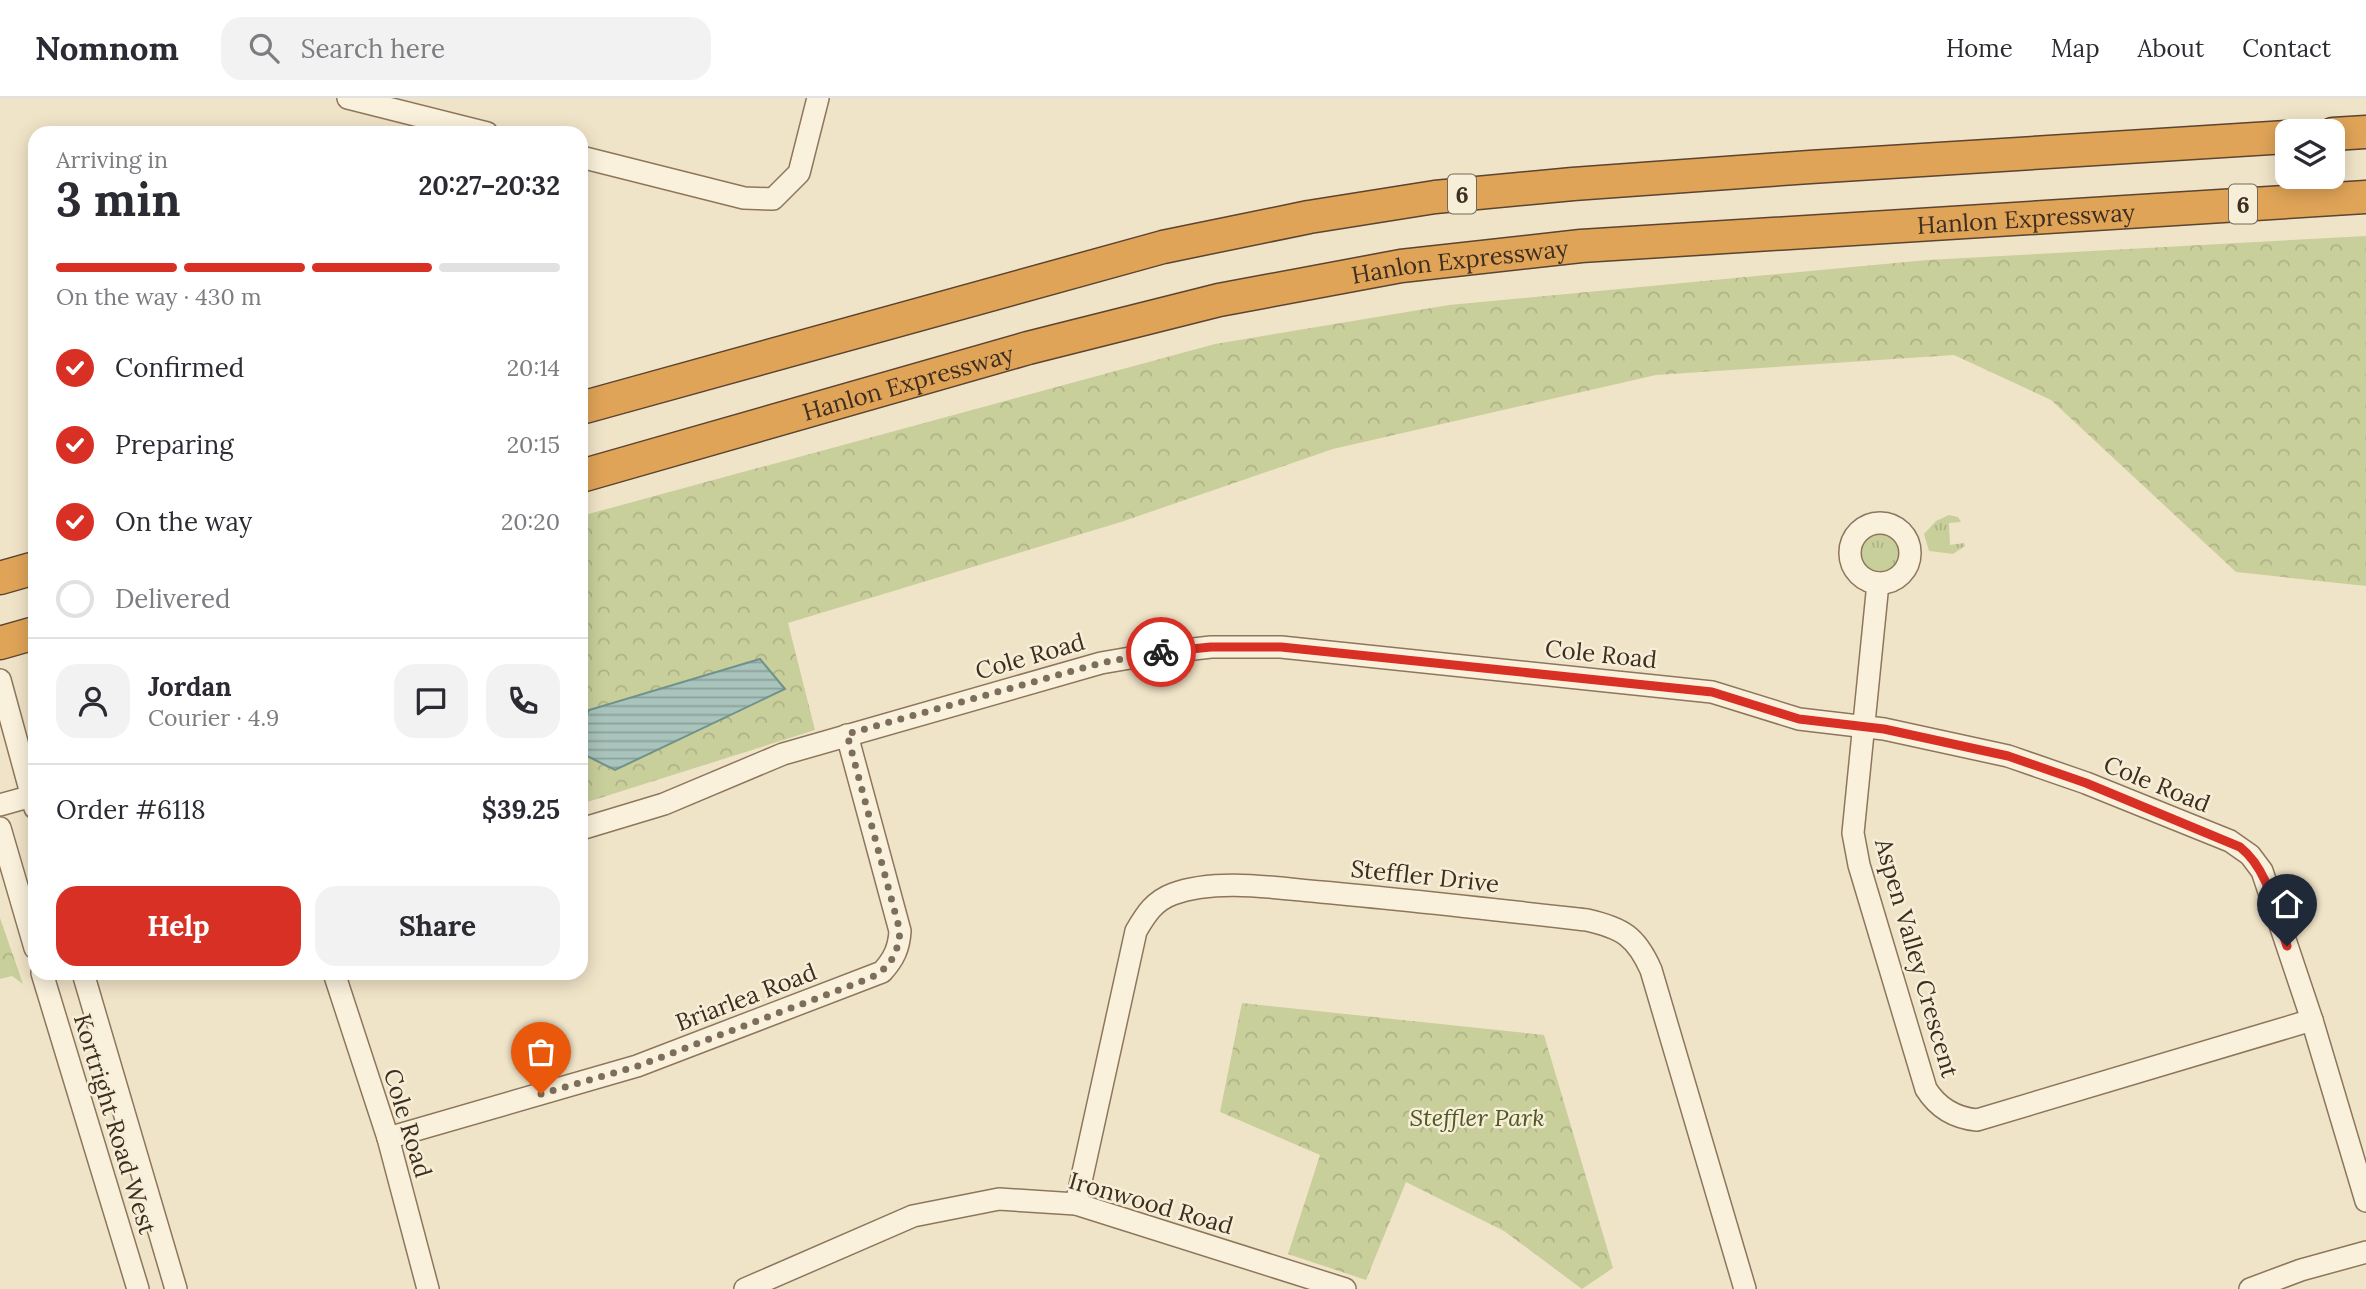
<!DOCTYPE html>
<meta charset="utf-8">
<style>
:root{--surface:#fff;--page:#f2f2f3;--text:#2b2b33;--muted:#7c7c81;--line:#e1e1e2;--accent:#d93025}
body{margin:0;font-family:Lora,serif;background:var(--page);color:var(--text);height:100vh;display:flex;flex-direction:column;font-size:26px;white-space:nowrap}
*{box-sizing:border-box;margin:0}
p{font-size:23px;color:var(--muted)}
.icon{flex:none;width:38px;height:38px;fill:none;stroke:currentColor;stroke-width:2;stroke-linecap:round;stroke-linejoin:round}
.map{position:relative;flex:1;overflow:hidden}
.drawer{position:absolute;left:28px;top:28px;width:560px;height:854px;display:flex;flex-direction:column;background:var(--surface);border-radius:21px;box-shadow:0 4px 18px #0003}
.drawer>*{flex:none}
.fabs{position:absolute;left:2275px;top:21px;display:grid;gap:14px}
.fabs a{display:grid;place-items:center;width:70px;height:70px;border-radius:14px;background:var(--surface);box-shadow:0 4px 18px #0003;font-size:35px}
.pin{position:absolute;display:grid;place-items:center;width:60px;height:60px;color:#fff;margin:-72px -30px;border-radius:50% 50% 50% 0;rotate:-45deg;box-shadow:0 0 7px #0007}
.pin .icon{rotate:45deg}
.courier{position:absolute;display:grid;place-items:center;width:70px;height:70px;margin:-35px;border:5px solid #d93025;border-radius:50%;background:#fff;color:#222;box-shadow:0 2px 9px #0007}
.head em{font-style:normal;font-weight:700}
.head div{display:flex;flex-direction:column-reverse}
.head{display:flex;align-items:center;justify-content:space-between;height:119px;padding:0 28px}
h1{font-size:46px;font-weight:700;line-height:52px}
.bar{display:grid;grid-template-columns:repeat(4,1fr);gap:10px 7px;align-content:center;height:84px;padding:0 28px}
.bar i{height:9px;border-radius:5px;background:var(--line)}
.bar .active{background:var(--accent)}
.bar p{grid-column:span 4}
.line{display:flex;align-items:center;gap:18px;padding:0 28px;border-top:2px solid var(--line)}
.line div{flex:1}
.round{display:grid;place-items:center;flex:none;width:74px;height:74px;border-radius:21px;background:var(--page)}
ol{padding:0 28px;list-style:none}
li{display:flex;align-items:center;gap:21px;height:77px}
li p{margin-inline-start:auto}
li .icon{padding:7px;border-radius:50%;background:var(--accent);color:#fff;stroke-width:4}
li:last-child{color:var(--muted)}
li i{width:38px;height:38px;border:4px solid var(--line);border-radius:50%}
.button{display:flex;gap:14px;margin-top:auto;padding:14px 28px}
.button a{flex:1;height:80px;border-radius:21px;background:var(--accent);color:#fff;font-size:28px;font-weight:700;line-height:80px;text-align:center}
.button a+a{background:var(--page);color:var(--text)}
header{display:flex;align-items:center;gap:42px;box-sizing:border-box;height:98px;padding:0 35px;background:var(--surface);border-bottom:2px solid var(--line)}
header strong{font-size:33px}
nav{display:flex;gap:38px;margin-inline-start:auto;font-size:24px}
.search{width:490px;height:63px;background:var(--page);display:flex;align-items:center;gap:18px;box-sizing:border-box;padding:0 24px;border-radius:21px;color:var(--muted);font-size:26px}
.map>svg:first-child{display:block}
</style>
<header>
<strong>Nomnom</strong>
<div class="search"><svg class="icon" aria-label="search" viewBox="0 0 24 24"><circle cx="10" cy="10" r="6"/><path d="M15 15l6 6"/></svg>Search here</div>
<nav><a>Home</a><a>Map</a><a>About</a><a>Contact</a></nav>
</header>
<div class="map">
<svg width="2366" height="1191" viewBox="0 0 2366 1191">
<defs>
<pattern id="grass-tufts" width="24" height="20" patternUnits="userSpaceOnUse" patternTransform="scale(1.75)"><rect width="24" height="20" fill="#c9cf9b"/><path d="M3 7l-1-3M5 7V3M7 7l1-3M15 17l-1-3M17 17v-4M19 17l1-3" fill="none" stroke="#aeb285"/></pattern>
<pattern id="park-crowns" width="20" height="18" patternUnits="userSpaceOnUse" patternTransform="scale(1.75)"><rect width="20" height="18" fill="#c9cf9b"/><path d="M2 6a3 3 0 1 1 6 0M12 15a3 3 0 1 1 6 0" fill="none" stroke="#aeb285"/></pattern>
<pattern id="water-rules" width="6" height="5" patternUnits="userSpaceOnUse" patternTransform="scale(1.75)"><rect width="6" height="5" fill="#a9c4bc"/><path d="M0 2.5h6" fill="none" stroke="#8ba098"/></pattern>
</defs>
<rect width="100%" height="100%" fill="#f0e4c8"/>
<g fill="url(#grass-tufts)">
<polygon points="1949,417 1958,419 1961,424 1949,425 1950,447 1964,445 1965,448 1953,456 1929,453 1924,436 1936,423"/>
<circle cx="1879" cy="455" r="20"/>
</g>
<g fill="url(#park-crowns)">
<polygon points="2366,138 2366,488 2236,474 2051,302 1954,257 1656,277 1333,351 1121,424 788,525 815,632 581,706 581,418 1215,246 1449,207 1927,162"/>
<polygon points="0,820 23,886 12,878 0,881"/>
<polygon points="1242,905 1544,937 1613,1170 1582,1191 1504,1133 1406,1084 1366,1182 1288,1156 1320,1057 1220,1014"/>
</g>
<path fill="url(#water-rules)" stroke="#6f938a" stroke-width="2" d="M760,561L785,591L615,672L585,657C579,639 581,628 589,612Z"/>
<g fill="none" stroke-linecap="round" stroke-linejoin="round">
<g stroke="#8d765c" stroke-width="24">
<g id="minor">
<polyline points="348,0 487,35"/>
<polyline points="581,59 744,100 773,101 799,75 818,0"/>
<circle cx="1880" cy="455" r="30"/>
<path d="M1878,485L1853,735L1859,767L1926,991C1938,1010 1955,1020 1977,1022L2312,922"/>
<polyline points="0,582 35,710"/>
<polyline points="0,707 32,698"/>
<polyline points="0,730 35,850"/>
<polyline points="581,731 664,706 783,656 1101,565 1159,555 1211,549 1281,549 1712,594 1799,621 1884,631 2008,658 2086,685 2230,743 2250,757 2262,773 2312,922 2366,1103"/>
<polyline points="42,875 138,1191"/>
<polyline points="83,875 176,1191"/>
<polyline points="334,875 388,1040 428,1191"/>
<path d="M388,1040L637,968L882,874C894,861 899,850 900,833L847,637"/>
<path d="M1076,1106L1136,833C1146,816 1154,803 1173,796C1216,780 1276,790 1321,794C1410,802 1498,812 1587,822C1622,830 1636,838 1651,872L1745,1191"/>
<polyline points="745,1191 913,1118 999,1101 1076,1106 1345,1191"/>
<polyline points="2250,1191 2301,1172 2366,1154"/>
</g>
</g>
<g stroke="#5b4430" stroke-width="35">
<g id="highway">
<polyline points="2333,36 2366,34"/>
<polyline points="581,310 1163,149 1309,119 1435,99 1573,86 1810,69 2287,39"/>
<path id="s1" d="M581,378L1028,250L1219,202L1401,168L1581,148L2366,99"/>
<polyline points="0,480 35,470"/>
<polyline points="0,545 35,535"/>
</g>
</g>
<use href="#minor" stroke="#faf1dc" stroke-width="21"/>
<use href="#highway" stroke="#e0a458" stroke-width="32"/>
</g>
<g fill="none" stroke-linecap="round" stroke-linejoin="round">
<path stroke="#7c6e5b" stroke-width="7" stroke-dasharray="0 12.6" d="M541,996L638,968L868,881C890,871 898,856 900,833L847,636L1101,565L1161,554"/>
<path stroke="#d93025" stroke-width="9" d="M1161,554L1211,549H1281L1712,594L1799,621L1884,631L2008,658L2086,685L2240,749C2269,772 2275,814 2287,848"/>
</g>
<g text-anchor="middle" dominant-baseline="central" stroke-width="5" stroke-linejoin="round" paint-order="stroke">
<g fill="#f7eed8" stroke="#756857" stroke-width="2">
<rect x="1448" y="76.5" width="28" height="39" rx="5"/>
<rect x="2229" y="86.5" width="28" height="39" rx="5"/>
</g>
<g font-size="23" font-weight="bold" fill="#3d2e20">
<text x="1462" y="96">6</text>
<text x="2243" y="106">6</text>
</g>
<g font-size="24" fill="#3d2e20" stroke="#f7eed8">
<text stroke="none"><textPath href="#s1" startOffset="1474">Hanlon Expressway</textPath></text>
<text stroke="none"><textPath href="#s1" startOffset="906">Hanlon Expressway</textPath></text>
<text stroke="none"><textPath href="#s1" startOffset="340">Hanlon Expressway</textPath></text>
<text transform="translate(1601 556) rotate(6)">Cole Road</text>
<text transform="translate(1030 558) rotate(-16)">Cole Road</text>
<text transform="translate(2157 686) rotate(22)">Cole Road</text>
<text transform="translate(1425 778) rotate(6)">Steffler Drive</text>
<text transform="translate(1917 860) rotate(74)">Aspen Valley Crescent</text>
<text transform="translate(746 899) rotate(-21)">Briarlea Road</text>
<text transform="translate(408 1025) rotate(73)">Cole Road</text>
<text transform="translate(115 1026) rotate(73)">Kortright Road West</text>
<text transform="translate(1151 1105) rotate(16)">Ironwood Road</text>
</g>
<g font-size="24" font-style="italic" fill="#4d5a26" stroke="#f7eed8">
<text x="1477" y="1019">Steffler Park</text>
</g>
</g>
</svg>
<div class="fabs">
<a><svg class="icon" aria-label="layers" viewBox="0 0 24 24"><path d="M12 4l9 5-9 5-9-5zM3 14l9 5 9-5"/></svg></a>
</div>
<div class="pin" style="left:541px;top:996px;background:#ea580c"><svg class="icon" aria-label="bag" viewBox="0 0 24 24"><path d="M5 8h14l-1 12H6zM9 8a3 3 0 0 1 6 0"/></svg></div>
<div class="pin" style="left:2287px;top:848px;background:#1f2937"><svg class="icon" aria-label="home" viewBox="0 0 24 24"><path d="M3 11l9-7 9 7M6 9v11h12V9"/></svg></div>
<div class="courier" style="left:1161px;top:554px"><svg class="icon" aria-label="bike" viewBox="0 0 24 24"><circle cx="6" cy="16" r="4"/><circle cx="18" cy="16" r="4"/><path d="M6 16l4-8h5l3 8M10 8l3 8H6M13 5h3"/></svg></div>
<section class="drawer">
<div class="head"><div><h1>3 min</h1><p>Arriving in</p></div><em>20:27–20:32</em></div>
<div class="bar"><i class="active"></i><i class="active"></i><i class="active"></i><i></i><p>On the way · 430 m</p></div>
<ol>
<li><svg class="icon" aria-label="check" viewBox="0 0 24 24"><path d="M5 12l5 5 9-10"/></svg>Confirmed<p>20:14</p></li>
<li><svg class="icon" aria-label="check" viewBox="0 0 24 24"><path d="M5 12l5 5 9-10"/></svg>Preparing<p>20:15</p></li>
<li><svg class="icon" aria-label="check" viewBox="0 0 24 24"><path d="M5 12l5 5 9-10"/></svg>On the way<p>20:20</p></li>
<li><i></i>Delivered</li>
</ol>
<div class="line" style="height:126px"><a class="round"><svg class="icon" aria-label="person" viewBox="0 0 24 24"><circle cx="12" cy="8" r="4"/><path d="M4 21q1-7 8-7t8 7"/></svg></a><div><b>Jordan</b><p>Courier · 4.9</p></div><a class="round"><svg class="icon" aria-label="chat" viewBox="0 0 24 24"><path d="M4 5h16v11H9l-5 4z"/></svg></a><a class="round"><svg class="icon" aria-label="phone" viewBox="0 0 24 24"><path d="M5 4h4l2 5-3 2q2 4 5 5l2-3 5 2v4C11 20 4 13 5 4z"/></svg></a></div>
<div class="line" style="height:91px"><div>Order #6118</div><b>$39.25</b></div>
<div class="button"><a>Help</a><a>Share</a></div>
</section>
</div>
